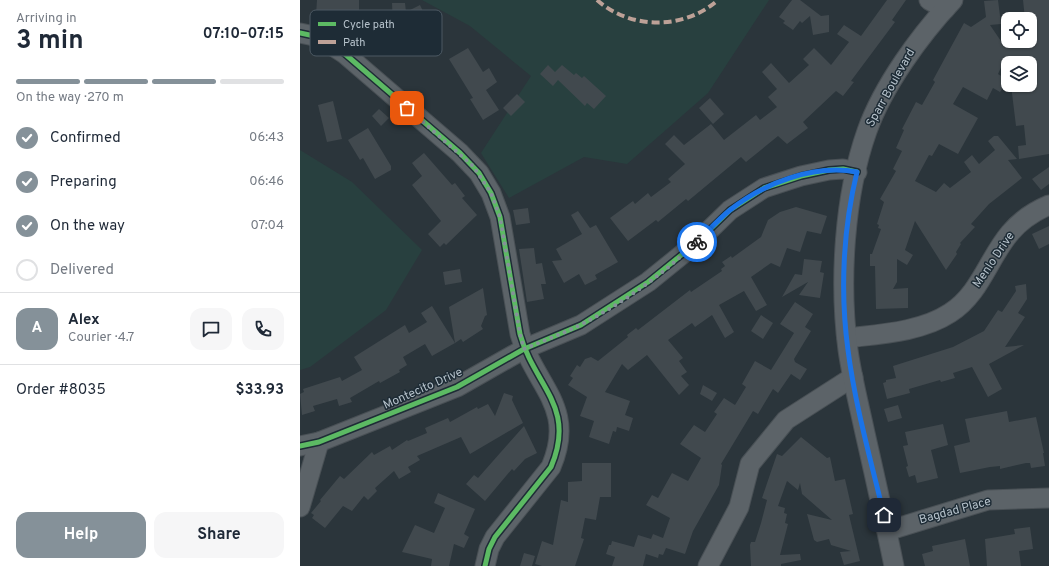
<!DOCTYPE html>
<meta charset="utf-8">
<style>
:root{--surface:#fff;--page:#f6f6f7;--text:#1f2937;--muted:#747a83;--line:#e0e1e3;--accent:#859199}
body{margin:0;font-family:Overpass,sans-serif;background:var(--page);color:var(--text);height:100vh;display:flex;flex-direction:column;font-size:15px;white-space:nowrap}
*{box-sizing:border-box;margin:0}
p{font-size:13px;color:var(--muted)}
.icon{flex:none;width:22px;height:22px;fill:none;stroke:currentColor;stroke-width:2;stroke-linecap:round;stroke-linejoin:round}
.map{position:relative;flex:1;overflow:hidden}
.sheet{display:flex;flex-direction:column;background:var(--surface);width:300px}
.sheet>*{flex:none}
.fabs{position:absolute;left:701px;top:12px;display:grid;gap:8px}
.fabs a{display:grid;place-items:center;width:36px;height:36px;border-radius:8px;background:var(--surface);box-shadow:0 1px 3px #0004;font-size:20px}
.pin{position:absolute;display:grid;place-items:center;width:34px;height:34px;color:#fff;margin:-17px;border-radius:8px;box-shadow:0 2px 6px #0006}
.courier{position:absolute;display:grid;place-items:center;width:40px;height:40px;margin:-20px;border:3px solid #1a73e8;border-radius:50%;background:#fff;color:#222;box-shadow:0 1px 5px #0007}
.summary em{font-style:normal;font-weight:700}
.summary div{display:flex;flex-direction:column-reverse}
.summary{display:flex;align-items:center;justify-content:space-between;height:68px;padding:0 16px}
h1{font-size:26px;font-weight:700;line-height:30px}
.bar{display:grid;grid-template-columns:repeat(4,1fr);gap:6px 4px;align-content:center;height:48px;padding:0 16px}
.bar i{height:5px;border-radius:3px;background:var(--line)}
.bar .current{background:var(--accent)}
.bar p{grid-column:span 4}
.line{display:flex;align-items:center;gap:10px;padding:0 16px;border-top:1px solid var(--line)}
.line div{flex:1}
.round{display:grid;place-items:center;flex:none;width:42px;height:42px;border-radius:12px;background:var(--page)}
ol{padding:0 16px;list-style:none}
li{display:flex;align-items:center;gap:12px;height:44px}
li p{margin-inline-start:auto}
li .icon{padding:4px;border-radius:50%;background:var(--accent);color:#fff;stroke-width:4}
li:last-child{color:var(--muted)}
li i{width:22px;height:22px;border:2px solid var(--line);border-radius:50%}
.button{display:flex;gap:8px;margin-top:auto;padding:8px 16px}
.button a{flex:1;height:46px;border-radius:12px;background:var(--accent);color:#fff;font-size:16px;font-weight:700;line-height:46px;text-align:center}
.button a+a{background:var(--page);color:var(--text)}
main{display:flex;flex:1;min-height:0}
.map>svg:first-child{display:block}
</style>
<main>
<section class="sheet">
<div class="summary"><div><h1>3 min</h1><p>Arriving in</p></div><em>07:10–07:15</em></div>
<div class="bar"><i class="current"></i><i class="current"></i><i class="current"></i><i></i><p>On the way · 270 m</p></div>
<ol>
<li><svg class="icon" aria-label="check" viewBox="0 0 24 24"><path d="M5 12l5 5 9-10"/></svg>Confirmed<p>06:43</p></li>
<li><svg class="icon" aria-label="check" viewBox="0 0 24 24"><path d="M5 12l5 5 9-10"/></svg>Preparing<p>06:46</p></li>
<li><svg class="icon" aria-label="check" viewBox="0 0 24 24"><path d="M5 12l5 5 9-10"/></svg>On the way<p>07:04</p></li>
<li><i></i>Delivered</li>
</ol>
<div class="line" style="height:72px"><b class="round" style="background:var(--accent);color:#fff">A</b><div><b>Alex</b><p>Courier · 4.7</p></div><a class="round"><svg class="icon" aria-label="chat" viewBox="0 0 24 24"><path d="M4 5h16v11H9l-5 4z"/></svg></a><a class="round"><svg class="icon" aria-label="phone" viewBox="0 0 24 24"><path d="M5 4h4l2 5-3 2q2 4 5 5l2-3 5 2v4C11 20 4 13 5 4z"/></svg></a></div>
<div class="line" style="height:52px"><div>Order #8035</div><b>$33.93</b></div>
<div class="button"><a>Help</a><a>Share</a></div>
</section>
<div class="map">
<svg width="749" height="566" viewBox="0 0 749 566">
<rect width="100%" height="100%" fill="#2b353b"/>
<g fill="#28403f">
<polygon points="122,0 469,0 408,93 327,164 284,157 209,198 181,153 231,76 170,26"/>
<polygon points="0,150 52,182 122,250 86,310 10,367 0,370"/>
</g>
<g fill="#41494e">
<polygon points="17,0 59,0 59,30 42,29 42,19 40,19 40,15 16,15"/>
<polygon points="492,0 500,0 521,16 529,15 529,32 513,35 510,16 502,23 500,21 493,30 483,23 485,21 479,17"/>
<polygon points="587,0 606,0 592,20 595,22 551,81 554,82 543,96 536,91 503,122 508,128 487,144 478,136 446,162 441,157 388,201 386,199 358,222 356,220 328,241 310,218 333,201 335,204 348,193 351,197 371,182 368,179 385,164 365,144 374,135 384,145 411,124 424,140 456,115 460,120 477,107 468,97 477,89 462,72 471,63 489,83 509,65 503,59 514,48 531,65 549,42 537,34 544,25 561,36"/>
<polygon points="698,0 701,24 690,25 705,47 732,43 730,19 725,19 723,0 749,0 749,154 719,159 718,146 726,145 724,125 716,126 711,85 730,85 730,58 704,61 698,74 708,80 700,92 693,88 687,100 663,87 653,104 678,118 658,154 639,144 632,156 629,155 615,181 636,192 644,183 650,188 671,172 664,162 672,155 679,164 695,150 688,141 694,136 698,136 717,159 708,160 722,178 689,204 671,224 675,227 660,243 661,244 656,252 657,254 646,270 615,221 605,250 613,255 607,265 597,259 597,282 593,289 608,288 608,308 576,309 575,266 570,266 570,254 572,254 581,229 578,228 579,225 577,224 584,202 580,199 596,171 593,169 602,151 596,148 604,130 602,129 616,102 622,105 635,82 633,80 664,23 671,27 686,17 684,1"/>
<polygon points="92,3 105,3 106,12 120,5 129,24 115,31 107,45 101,42 80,53 72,38 93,27"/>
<polygon points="168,48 183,72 189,68 197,82 186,90 199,110 183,120 170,99 173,98 149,59"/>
<polygon points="248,65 255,72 262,65 274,75 276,73 282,78 284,76 306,96 294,109 287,103 285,106 258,80 253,86 240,74"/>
<polygon points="217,94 225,102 211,116 203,108"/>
<polygon points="410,98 424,114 413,124 399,108"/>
<polygon points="33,101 42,139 27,142 18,105"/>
<polygon points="79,109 89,118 81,126 72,116"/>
<polygon points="68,128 91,166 91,170 75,179 63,158 60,160 48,140"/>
<polygon points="124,153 152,185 155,183 165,196 162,198 177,215 146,245 144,243 140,247 128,234 141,221 112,185 122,176 112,163"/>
<polygon points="749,167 749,184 741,190 732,179"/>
<polygon points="496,207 527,216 521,234 507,231 500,252 487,248 480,267 471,263 451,277 467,305 456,311 444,291 419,305 434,332 425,338 412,315 395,327 392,323 368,340 383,358 379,361 387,372 381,376 389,385 379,395 347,355 328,370 322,364 305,392 330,401 325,415 333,418 329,431 317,427 316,432 313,431 309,444 289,437 294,421 280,416 287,397 268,385 273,378 270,376 277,365 280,367 285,359 291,357 298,361 328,337 327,335 336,328 338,330 390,290 391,292 422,271 421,269 425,266 422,262 431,256 432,258 461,237 468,220 480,212"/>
<polygon points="228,208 230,223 216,225 213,210"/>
<polygon points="278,211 290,228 296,225 318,262 295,275 297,279 285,285 279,274 264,283 252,261 262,260 256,249 282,234 271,215"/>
<polygon points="749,226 749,244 739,249 732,234"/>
<polygon points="234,248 236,264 242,263 246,284 241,284 244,299 227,302 219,249"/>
<polygon points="504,259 522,261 520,272 524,273 520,298 499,295 508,282 482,297 495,274 502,275"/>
<polygon points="160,269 162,282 145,285 143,272"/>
<polygon points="726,284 727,299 718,313 725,317 705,347 724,345 689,364 702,389 688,397 672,367 653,373 655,378 641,382 640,380 609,389 610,393 587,399 583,383 586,382 586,380 596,378 593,366 653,347 684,331 698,310 702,312 716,291 715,286"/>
<polygon points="183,288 187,315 185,316 181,326 183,329 163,342 161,339 155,343 149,307"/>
<polygon points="495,302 513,314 505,327 511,331 494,359 495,362 507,369 500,380 491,374 478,393 473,389 458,414 453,411 421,464 422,465 419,485 393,531 385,554 366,548 363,555 359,554 358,558 346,554 343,566 312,566 315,557 306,554 309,545 311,545 312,541 334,547 338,535 351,539 353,534 363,538 370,518 346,505 352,495 358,498 372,473 388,481 401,458 380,444 394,425 405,432 417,414 414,412 424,398 435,405 446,387 442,384 455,361 471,370 494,333 480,324"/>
<polygon points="132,306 155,343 132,356 125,344 103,357 107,365 99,370 100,372 80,383 79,381 50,398 52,402 39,406 37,399 13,406 15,411 2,415 0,394 4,392 3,389 40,377 42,381 62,370 54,357 105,325 109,333 127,322 121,313"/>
<polygon points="461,315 473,323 463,339 451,331"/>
<polygon points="403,385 417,393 412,401 400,394"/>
<polygon points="204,393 213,396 212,400 223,423 170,454 161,437 117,456 120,460 108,467 111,472 99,479 94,471 75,488 77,491 68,500 64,496 52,511 43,506 25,528 12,518 14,515 11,513 21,501 20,500 40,476 44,479 72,452 74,455 90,446 92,450 107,440 108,441 127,433 125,428 148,418 150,422 177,407 178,409 188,404 195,416"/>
<polygon points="598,405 602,418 588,422 584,409"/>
<polygon points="707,411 709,422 736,417 744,453 743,453 745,466 731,468 730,463 726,463 700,469 700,466 690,467 660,473 654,446 670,442 665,419"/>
<polygon points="643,424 648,445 631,450 638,478 617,483 615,475 609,477 606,467 608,466 603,446 608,445 605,432"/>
<polygon points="224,426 237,453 225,459 214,471 212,469 185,501 166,484 174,475 178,478"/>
<polygon points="501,437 527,458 530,457 535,481 545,479 553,514 549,515 560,561 544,565 540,552 551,551 531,545 529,539 517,542 514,540 507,514 532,520 502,494 500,483 498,490 487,481 478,506 485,508 484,513 487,514 485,523 488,524 480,555 500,554 501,560 481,564 481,566 451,566 450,545 451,542 455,542 461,523 467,500 462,498 477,454 482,456"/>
<polygon points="282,463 311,463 311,497 300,497 296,520 285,518 281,538 284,539 275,566 242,566 235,564 242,541 253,545 261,500 268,502 268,482 282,481"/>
<polygon points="138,493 175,509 164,534 169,537 164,548 154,544 149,566 131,566 132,559 102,552 115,525 134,533 145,508 134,503"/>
<polygon points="730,527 733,549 719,551 721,566 687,566 685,539 715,534 714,529"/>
<polygon points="665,539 670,566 625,566 622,554 633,551 632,546"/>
<polygon points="224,553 235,556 232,566 220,566"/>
</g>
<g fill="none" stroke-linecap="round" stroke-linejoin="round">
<g stroke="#495055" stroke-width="21">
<g id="minor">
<polyline points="629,0 645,9"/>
<path d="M0,33L19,37L45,54L160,153L179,173L191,193L200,217L220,334C234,386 277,406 251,467L195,537L189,549L185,566"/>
<path d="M547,338C580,334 621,332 650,313C680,294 688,259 710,233C720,221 735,211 749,205"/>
<polyline points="0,446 19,442 157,387 224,349 281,325 348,282 395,244 430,210 464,188 501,176 529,170 543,169 557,172"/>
<polyline points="0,507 19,442"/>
<polyline points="587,531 688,500 749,498"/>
<polyline points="408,566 439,507 450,464 486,420 553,377"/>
<path d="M594,566C585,522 575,477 565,433C559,405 552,378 548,350C539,282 544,196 567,131C583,86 620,35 653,0"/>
</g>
</g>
<use href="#minor" stroke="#5c6368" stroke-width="19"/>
<path stroke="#bda197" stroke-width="4" stroke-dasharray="8 4" stroke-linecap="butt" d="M297,0C331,30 384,30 418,0"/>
<g stroke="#1e2c36" stroke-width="8">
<g id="cycleway">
<path d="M0,33L19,37L45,54L160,153L179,173L191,193L200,217L220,334C234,386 277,406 251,467L195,537L189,549L185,566"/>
<polyline points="0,446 19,442 157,387 224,349 281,325 348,282 395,244 430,210 464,188 501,176 529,170 543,169 557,172"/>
</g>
</g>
<use href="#cycleway" stroke="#5cba63" stroke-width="5"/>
</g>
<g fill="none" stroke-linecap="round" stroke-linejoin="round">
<path stroke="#859199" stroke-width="4" stroke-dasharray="0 7.2" d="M107,108L173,166L191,193L200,217L220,334L224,349C243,341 262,334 280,325C322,304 363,274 397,242"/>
<path stroke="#1a73e8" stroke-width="5" d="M397,242C408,231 419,219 430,210C464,183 514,164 557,172C543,229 540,292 548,350C555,405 571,461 584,515"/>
</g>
<g text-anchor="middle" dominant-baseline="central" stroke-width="3" stroke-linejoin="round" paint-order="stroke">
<g font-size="12" fill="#b6c2cb" stroke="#1e2c36">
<text transform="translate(591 88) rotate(-61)">Sparr Boulevard</text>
<text transform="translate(694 260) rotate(-56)">Menlo Drive</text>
<text transform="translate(123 389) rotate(-24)">Montecito Drive</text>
<text transform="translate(655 511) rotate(-15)">Bagdad Place</text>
</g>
</g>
<rect x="10" y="10" width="132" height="46" rx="6" fill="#1e2c36" stroke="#4c5963" stroke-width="1"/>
<rect x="18" y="22" width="18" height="4" fill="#5cba63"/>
<rect x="18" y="40" width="18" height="4" fill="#bda197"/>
<g font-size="11" fill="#b6c2cb">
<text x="43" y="28">Cycle path</text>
<text x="43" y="46">Path</text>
</g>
</svg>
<div class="fabs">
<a><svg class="icon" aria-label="locate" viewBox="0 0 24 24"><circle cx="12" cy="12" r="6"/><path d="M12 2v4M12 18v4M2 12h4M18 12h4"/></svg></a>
<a><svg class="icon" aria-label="layers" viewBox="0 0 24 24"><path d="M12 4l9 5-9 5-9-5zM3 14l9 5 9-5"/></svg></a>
</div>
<div class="pin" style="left:107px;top:108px;background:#ea580c"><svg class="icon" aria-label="bag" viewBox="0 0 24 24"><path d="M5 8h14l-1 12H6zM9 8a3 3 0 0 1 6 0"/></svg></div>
<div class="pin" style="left:584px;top:515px;background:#1f2937"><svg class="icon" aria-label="home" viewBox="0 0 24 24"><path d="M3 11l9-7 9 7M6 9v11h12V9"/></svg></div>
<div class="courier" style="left:397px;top:242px"><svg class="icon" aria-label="bike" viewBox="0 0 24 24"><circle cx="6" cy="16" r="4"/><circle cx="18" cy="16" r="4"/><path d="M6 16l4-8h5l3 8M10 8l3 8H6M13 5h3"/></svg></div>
</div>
</main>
